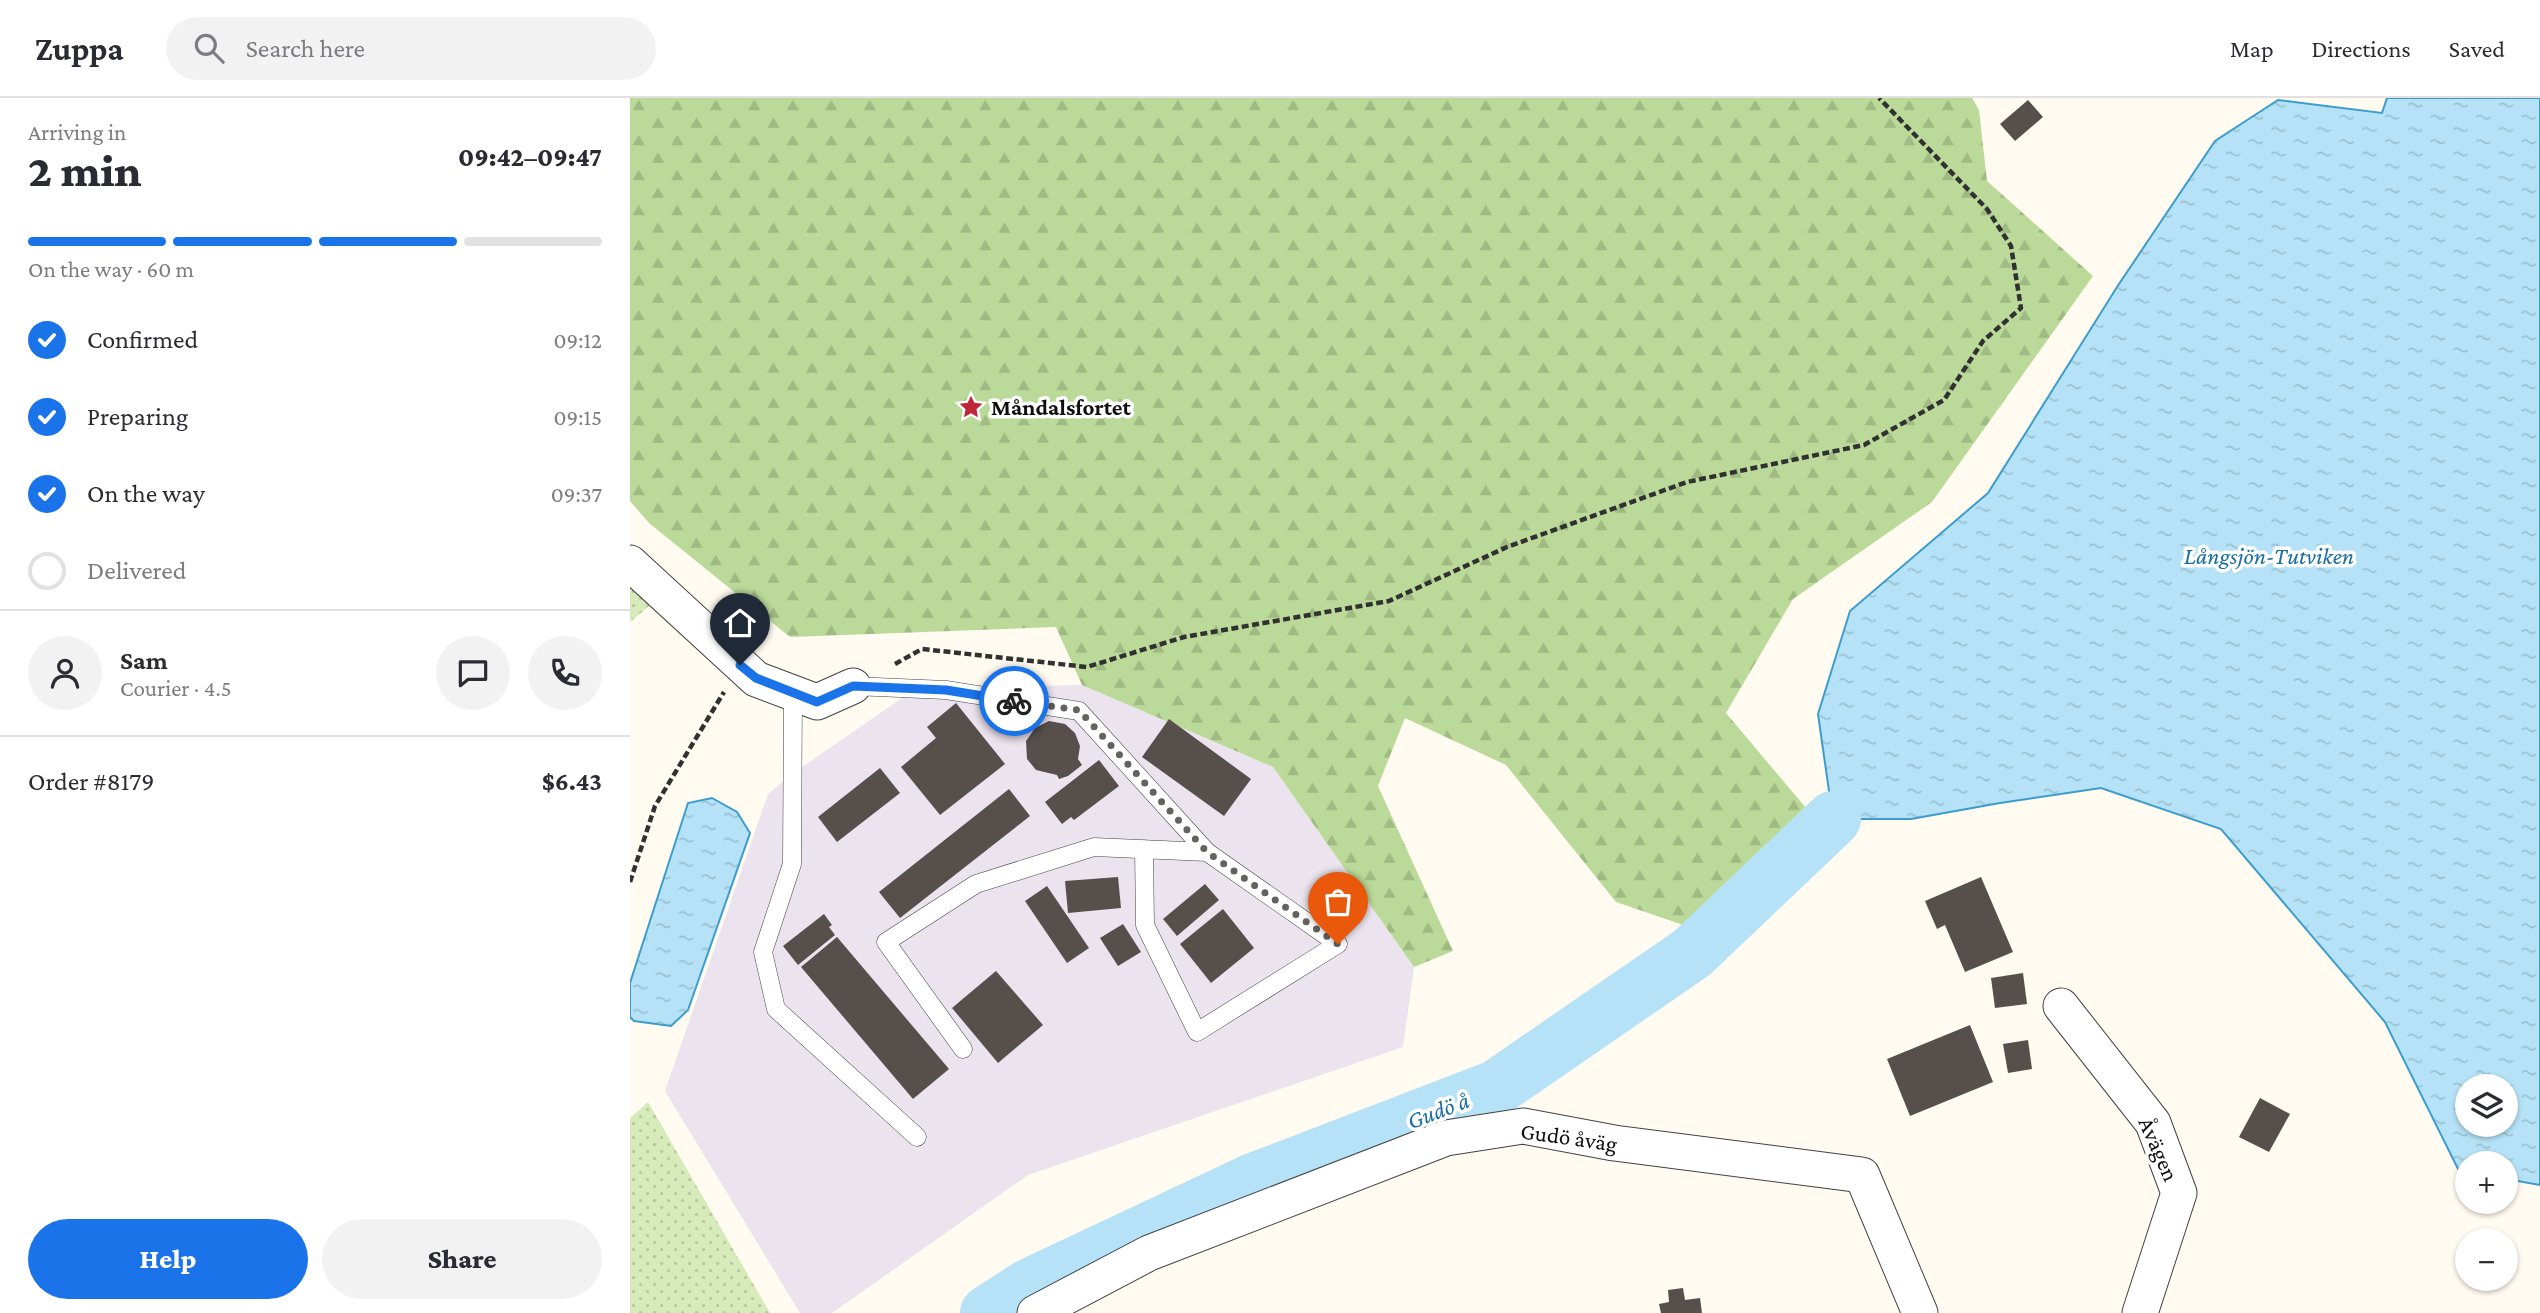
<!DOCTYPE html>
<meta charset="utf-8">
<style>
:root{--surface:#fff;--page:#f2f2f3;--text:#2b2b33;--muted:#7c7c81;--line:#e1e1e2;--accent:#1a73e8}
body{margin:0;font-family:"Crimson Pro",serif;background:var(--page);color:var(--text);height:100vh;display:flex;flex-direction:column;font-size:26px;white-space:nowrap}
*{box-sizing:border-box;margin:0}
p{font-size:23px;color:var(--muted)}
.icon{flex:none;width:38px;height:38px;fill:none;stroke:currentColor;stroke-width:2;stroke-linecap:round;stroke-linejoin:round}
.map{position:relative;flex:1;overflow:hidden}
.sheet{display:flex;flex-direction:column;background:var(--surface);width:630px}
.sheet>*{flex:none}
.fabs{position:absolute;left:1825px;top:976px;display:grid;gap:14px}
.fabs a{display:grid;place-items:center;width:63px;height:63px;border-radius:50%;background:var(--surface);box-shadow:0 2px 5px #0004;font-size:35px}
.pin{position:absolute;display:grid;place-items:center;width:60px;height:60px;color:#fff;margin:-72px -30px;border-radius:50% 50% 50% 0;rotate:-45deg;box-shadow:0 0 7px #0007}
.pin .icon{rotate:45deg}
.courier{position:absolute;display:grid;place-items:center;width:70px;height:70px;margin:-35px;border:5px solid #1a73e8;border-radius:50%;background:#fff;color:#222;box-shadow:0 2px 9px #0007}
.head em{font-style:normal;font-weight:800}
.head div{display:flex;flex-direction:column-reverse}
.head{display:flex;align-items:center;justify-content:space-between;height:119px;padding:0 28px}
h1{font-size:46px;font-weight:800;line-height:52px}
.bar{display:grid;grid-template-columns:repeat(4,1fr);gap:10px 7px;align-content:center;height:84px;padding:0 28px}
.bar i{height:9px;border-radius:5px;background:var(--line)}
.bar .on{background:var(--accent)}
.bar p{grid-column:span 4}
.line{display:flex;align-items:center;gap:18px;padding:0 28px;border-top:2px solid var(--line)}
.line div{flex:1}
.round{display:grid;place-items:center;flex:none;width:74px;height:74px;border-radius:37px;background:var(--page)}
ol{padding:0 28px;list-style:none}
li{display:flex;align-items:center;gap:21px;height:77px}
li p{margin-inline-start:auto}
li .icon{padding:7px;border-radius:50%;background:var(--accent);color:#fff;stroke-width:4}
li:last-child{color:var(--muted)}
li i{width:38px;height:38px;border:4px solid var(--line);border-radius:50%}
.primary-button{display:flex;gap:14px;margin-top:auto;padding:14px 28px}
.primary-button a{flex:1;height:80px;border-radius:42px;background:var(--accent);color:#fff;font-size:28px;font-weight:800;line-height:80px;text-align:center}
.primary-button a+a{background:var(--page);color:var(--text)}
header{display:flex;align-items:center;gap:42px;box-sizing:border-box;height:98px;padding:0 35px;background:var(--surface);border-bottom:2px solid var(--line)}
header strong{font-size:33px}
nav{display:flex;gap:38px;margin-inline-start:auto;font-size:24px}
.search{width:490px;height:63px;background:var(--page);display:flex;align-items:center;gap:18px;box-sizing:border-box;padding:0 24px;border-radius:38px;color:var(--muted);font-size:26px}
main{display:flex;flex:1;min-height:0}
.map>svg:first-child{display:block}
</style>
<header>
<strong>Zuppa</strong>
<div class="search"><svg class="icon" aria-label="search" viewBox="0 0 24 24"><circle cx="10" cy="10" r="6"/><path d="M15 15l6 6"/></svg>Search here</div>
<nav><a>Map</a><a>Directions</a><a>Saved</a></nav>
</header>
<main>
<section class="sheet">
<div class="head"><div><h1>2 min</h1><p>Arriving in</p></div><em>09:42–09:47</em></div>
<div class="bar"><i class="on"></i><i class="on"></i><i class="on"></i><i></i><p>On the way · 60 m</p></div>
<ol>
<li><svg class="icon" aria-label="check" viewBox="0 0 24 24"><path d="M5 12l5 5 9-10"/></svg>Confirmed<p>09:12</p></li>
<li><svg class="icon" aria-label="check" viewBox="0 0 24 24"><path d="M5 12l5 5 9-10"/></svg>Preparing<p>09:15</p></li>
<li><svg class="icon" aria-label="check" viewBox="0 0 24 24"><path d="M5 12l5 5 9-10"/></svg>On the way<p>09:37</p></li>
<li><i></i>Delivered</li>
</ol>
<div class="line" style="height:126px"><a class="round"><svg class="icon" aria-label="person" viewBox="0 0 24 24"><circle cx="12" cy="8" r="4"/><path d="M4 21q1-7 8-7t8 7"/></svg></a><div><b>Sam</b><p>Courier · 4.5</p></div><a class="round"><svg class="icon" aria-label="chat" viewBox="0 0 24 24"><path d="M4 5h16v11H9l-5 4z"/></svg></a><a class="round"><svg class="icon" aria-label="phone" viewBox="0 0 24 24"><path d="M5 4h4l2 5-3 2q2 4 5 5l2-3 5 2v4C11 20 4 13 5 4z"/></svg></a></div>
<div class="line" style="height:91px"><div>Order #8179</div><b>$6.43</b></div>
<div class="primary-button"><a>Help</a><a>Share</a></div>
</section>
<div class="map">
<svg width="1910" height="1215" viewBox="0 0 1910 1215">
<defs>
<pattern id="forest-firs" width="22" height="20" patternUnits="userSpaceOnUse" patternTransform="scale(1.75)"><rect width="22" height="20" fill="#bbda99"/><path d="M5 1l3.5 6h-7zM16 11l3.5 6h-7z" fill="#a0ba83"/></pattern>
<pattern id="garden-dots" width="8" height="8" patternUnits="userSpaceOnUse" patternTransform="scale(1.75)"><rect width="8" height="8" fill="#d6eaba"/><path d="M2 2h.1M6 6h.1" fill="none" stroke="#b6c89f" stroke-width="1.8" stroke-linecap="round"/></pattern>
<pattern id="water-ripples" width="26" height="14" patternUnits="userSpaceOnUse" patternTransform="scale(1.75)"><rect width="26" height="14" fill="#b5e2f6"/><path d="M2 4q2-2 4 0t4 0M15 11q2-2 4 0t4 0" fill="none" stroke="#9ac1d2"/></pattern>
</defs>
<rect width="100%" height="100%" fill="#fffbf0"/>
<polygon fill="#ebe3ed" points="452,587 643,669 784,869 773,949 398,1077 202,1215 170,1215 35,993 138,696 162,676 285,591"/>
<polygon fill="url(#forest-firs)" points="0,0 1342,0 1349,12 1357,83 1463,178 1302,404 1163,501 1096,615 1181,716 1059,829 986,804 876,667 775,620 748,688 823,853 784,869 643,669 452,587 426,529 160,539 19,425 0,403"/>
<g fill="url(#garden-dots)">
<polygon points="0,470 28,501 0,524"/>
<polygon points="18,1004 140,1215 0,1215 0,1020"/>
</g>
<g fill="url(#water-ripples)" stroke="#3c9dcd" stroke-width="2" fill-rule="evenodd">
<path d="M1757,0H1910V1087L1876,1081V1066H1838L1837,1075L1829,1073L1755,924L1591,731L1471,690L1370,705L1281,721H1203L1188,616L1220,513L1358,395L1487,189L1585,43L1648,2L1752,15ZM1838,989H1876V1027H1838Z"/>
<polygon points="82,700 107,714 120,735 58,912 41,928 4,923 0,919 0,885 58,705"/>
</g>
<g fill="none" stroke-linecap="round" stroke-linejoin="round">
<polyline stroke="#b5e2f6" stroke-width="56" points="358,1215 400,1188 621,1084 866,990 1062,855 1203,721"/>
</g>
<g fill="#574f4b">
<polygon points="1398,2 1413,19 1385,43 1370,26"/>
<polygon points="326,605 375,666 310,717 271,669 306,640 297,629"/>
<polygon points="539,621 621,681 594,718 512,659"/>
<polygon points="419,623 435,626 445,635 450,648 448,661 452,667 438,678 429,681 427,677 406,672 397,661 396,643 405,630"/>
<polygon points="469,662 489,688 444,722 441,719 432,726 415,704"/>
<polygon points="250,670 270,695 207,744 188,719"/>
<polygon points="379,691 400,718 270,820 249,794"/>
<polygon points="488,779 491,810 438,815 435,783"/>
<polygon points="1351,779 1383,854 1335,874 1315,827 1307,831 1295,803"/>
<polygon points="575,786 589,802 547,838 533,821"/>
<polygon points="417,788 459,850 437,865 395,803"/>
<polygon points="593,811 624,850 581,885 550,846"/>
<polygon points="194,816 202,827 199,829 205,837 168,867 153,848"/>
<polygon points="493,826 511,854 488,868 470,840"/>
<polygon points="207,839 319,971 283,1001 171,869"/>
<polygon points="366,873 413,927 368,965 322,910"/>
<polygon points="1393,875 1397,906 1365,910 1361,880"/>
<polygon points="1340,927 1363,984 1280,1018 1257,961"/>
<polygon points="1398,942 1402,971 1378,975 1373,946"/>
<polygon points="1630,1000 1660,1016 1639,1054 1609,1039"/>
<polygon points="1053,1190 1055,1202 1070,1200 1072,1215 1031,1215 1029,1206 1039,1204 1038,1192"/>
</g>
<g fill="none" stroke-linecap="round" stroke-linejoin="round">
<g stroke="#424242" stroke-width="19">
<g id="lane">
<polyline points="223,588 316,592 449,613 577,754"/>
<polyline points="163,595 162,766 133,854 146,911 287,1039"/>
<polyline points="333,951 256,844 346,786 464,749 577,754 708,846 567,934 515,827 514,751"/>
</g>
</g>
<g stroke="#424242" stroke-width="37">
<g id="street">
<polyline points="0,465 126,581 187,604 223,588"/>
<polyline points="1431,908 1523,1025 1549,1095 1510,1215"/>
<polyline points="405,1215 519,1155 816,1040 893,1028 984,1045 1232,1077 1290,1215"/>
</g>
</g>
<g stroke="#313131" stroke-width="4.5" stroke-dasharray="7 3.5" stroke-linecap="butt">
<polyline points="265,566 292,551 457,569 554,539 759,503 877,449 1057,384 1234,347 1314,302 1353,243 1391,210 1381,148 1357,111 1249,0"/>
<polyline points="0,784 25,708 94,594"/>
</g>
<use href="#lane" stroke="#fff" stroke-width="18"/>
<use href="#street" stroke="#fff" stroke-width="35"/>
</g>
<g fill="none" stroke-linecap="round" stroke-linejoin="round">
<polyline stroke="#63625e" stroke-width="7" stroke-dasharray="0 12.6" points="384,603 449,612 577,754 708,846"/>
<polyline stroke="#1a73e8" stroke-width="9" points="110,567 126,580 187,604 223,588 316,592 384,603"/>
</g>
<defs>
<g id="sight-bare" transform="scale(1.89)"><path d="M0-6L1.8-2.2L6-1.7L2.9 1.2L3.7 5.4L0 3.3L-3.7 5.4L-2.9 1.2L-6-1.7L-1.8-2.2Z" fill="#bf2638" stroke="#fff" stroke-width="2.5" paint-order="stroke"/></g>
</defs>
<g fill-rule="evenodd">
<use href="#sight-bare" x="341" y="309"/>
</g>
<g text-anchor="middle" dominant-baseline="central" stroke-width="7" stroke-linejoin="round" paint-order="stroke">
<g font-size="23" font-weight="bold" fill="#0f0f0f" stroke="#fff" text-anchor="start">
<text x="361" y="309">Måndalsfortet</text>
</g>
<g font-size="23" fill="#0f0f0f" stroke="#fff">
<text transform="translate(939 1039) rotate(8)">Gudö åväg</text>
<text transform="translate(1529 1051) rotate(66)">Åvägen</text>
</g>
<g font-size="24" font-style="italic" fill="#186ea1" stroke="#fff">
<text x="1639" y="457">Långsjön-Tutviken</text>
<text transform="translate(808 1012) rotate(-21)">Gudö å</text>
</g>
</g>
</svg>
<div class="fabs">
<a><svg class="icon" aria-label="layers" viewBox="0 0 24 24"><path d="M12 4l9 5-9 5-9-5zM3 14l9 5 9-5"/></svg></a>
<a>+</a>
<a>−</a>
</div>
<div class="pin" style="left:708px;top:846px;background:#ea580c"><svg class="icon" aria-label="bag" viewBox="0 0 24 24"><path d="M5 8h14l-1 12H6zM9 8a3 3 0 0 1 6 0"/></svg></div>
<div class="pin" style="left:110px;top:567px;background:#1f2937"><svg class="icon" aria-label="home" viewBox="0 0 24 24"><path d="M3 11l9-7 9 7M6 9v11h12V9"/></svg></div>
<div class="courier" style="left:384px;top:603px"><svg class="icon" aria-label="bike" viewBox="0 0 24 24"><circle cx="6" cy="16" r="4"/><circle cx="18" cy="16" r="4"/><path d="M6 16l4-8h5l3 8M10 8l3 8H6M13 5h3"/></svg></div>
</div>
</main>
